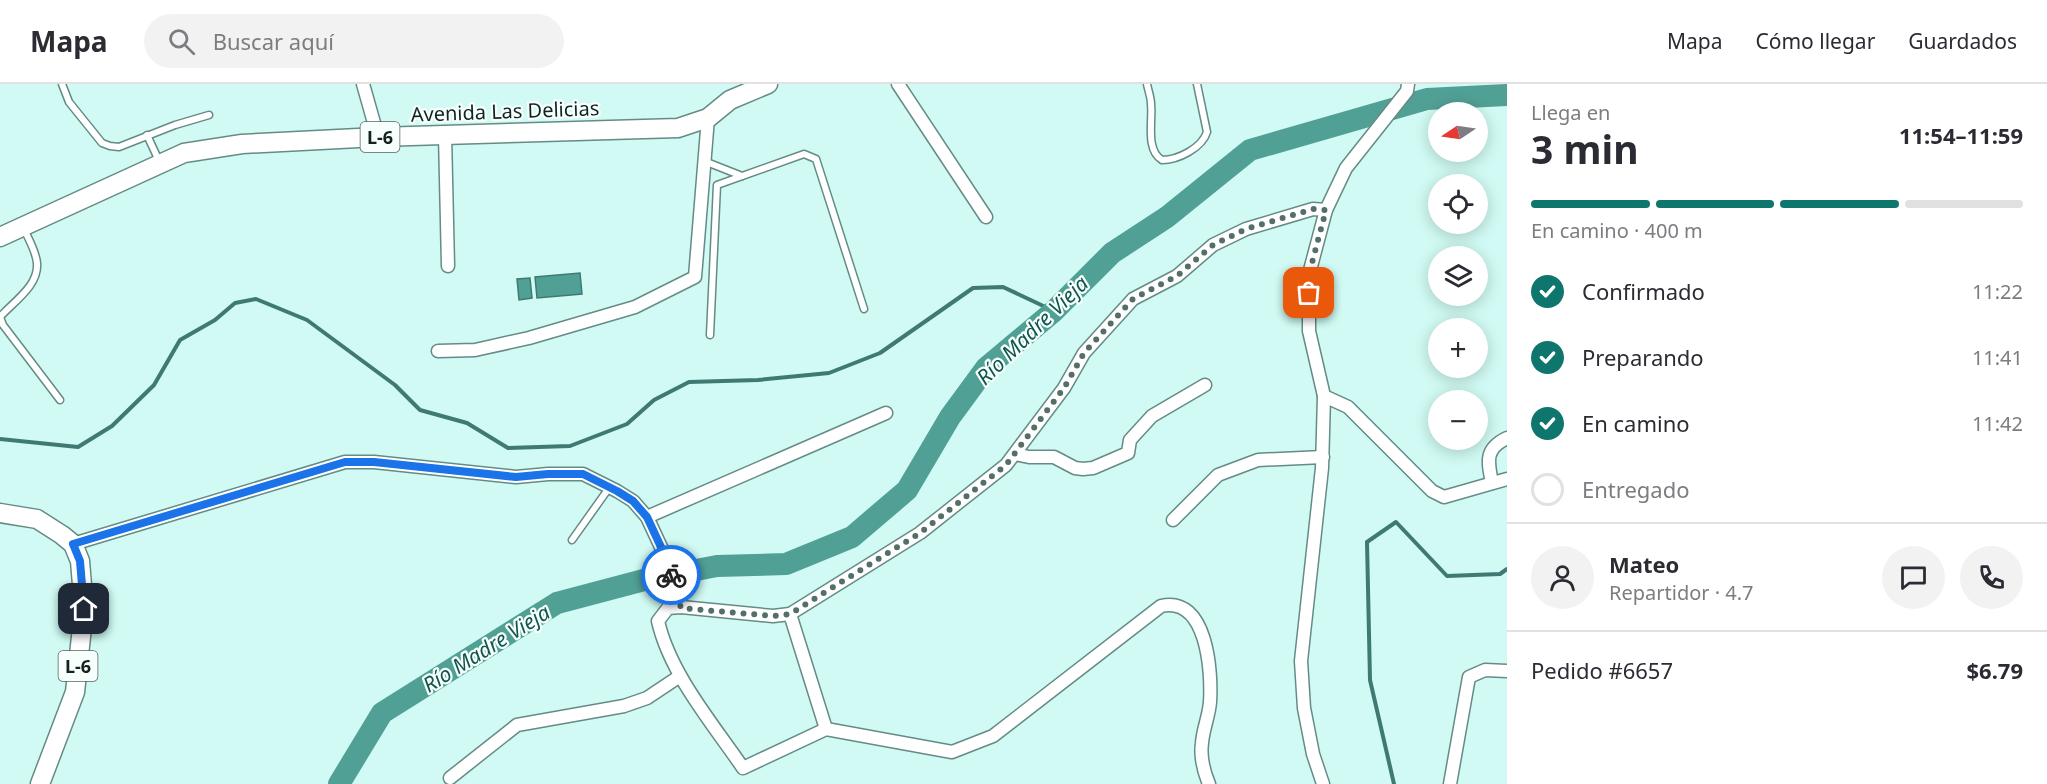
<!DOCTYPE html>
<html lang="es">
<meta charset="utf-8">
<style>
:root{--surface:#fff;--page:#f2f2f3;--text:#2b2b33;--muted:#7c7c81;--line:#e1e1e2;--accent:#0f766e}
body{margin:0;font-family:"Noto Sans",sans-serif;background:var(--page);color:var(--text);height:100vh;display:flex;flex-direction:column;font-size:22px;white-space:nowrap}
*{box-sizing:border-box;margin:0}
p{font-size:20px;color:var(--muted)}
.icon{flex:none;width:33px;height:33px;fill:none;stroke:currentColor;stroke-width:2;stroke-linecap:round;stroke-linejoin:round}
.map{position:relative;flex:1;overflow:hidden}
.drawer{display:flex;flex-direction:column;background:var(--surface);width:540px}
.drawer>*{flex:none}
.needle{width:39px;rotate:257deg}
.buttons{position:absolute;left:1428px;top:18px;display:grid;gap:12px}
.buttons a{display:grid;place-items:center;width:60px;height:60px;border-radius:50%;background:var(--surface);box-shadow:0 3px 15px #0003;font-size:30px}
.pin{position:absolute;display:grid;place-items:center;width:51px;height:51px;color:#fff;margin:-26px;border-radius:12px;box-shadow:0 3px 9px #0006}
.courier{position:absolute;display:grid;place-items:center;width:60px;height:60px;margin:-30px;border:4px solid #1a73e8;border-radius:50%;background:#fff;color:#222;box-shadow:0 2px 8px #0007}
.overview em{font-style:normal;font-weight:700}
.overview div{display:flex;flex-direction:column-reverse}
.overview{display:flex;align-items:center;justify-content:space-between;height:102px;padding:0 24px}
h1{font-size:39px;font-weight:700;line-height:45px}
.bar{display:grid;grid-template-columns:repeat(4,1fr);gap:9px 6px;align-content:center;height:72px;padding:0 24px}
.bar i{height:8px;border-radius:4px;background:var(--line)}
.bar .active{background:var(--accent)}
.bar p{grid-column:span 4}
.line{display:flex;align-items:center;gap:15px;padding:0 24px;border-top:2px solid var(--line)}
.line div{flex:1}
.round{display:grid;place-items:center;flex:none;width:63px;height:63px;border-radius:32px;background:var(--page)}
ol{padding:0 24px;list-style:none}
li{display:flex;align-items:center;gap:18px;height:66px}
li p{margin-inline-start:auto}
li .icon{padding:6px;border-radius:50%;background:var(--accent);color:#fff;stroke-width:4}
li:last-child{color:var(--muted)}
li i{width:33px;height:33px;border:3px solid var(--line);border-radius:50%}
header{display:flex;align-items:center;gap:36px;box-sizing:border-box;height:84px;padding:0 30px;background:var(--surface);border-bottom:2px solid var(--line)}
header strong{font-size:28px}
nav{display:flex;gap:33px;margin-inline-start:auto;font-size:21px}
.search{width:420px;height:54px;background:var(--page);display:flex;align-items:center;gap:15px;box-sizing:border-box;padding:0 21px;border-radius:33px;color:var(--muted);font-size:22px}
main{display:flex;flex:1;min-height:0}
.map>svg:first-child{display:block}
</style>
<header>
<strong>Mapa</strong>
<div class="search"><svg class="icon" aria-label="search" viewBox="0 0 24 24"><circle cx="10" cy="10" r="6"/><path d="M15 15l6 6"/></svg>Buscar aquí</div>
<nav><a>Mapa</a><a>Cómo llegar</a><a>Guardados</a></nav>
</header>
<main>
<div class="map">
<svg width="1507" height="700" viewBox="0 0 1507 700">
<rect width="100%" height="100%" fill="#d0faf3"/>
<g fill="#51a096" stroke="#3e7a72" stroke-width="1.5">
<polygon points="580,189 582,210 537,214 535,193"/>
<polygon points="530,194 532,214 519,216 517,195"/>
</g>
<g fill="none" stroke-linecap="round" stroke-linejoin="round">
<g stroke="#3e7a72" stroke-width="4">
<polyline points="0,355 78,363 112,342 154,301 180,256 215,236 235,219 256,215 307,236 395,301 420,326 467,339 508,364 570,362 627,340 654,316 689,298 758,296 829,289 880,269 973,204 1003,203 1054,227"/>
<polyline points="1394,700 1370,596 1367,458 1396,438 1447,492 1500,490 1507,485"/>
</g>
<polyline stroke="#51a096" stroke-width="22" points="339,700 382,629 557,519 644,496 717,482 786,480 852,453 907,406 950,333 986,284 1054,227 1112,169 1167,133 1250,66 1427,15 1507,11"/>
<g stroke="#658b85" stroke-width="9">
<g id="lane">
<polyline points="62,0 69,18 102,59 110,62 119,63 175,41 209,31"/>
<path d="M1147,0C1148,6 1151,13 1151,20C1153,36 1145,66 1162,76C1178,76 1202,64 1207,48L1197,0"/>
<polyline points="147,51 160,79"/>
<polyline points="704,77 742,92"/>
<path d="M23,143C28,154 36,167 37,179C39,202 13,218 0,233L3,241L60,316"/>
<polyline points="710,251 717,101 804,70 816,75 864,225"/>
<polyline points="572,456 609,404"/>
</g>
</g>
<g stroke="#658b85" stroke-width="15">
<g id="street">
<polyline points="363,0 378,53"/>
<polyline points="898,0 986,133"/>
<polyline points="445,51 448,182"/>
<polyline points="438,267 475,266 529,254 635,223 695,193 708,34"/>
<polyline points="1324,312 1348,323 1432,407 1444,413 1507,395"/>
<polyline points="1015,370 1029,373 1054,373 1075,384 1083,385 1093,384 1128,369 1130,356 1152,332 1205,301"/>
<path d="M1492,399C1488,378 1484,365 1507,354"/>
<polyline points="647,433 886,329"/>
<polyline points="1173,436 1218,391 1258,376 1323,373"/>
<polyline points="73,460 345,378 374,378 516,393 548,390 583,390 617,407 633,417 647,433 667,476 681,523"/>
<polyline points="790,530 826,645"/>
<polyline points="450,694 517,641 624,622 647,614 680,592"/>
<path d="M1209,700C1204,688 1200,673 1202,659C1203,645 1209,632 1210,618C1212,587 1207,511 1161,522L993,652L952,668L826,645L743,684C713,640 670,590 658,537L668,524L681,523L773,532L790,530L920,449L1006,381L1064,304L1084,269L1133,215L1177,192L1213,161L1246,145L1313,125L1326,126"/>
<polyline points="1323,700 1313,670 1304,624 1301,577 1322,384 1324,312 1309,247 1309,190 1326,126 1346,84 1407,7 1408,0"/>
<polyline points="1450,700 1469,593 1485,586 1507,587"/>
</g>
</g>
<g stroke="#658b85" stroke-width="21">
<g id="primary">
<polyline points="0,153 184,69 242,60 378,53 678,44 708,34 730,16 768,0"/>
<polyline points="0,429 37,435 62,451 73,460 80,477 84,525 75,608 40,700"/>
</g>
</g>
<use href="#lane" stroke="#fff" stroke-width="6"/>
<use href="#street" stroke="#fff" stroke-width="12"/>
<use href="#primary" stroke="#fff" stroke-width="18"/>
</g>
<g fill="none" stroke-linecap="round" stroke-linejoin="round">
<polyline stroke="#546e69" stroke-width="6" stroke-dasharray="0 10.8" points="671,491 681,524 773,532 790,530 920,449 1006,381 1064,304 1084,269 1133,215 1177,192 1213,161 1246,145 1313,125 1326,126 1309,190 1309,209"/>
<polyline stroke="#1a73e8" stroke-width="8" points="84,525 80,477 73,460 345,378 374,378 516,393 548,390 583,390 617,407 633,417 647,433 667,476 671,491"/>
</g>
<g text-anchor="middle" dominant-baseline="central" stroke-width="4.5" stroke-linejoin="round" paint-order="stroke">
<g fill="#f7fffd" stroke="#576462" stroke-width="1.5">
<rect x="360.5" y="38" width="39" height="30" rx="4.5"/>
<rect x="58.5" y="567" width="39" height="30" rx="4.5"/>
</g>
<g font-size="18" font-weight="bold" fill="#12221f">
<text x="380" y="53">L-6</text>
<text x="78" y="582">L-6</text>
</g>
<g font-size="20" fill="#12221f" stroke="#f7fffd">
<text transform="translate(505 27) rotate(-2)">Avenida Las Delicias</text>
</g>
<g font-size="21" font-style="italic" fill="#11564e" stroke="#f7fffd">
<text transform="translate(1032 246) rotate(-44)">Río Madre Vieja</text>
<text transform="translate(486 564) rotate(-32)">Río Madre Vieja</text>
</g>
</g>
</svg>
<div class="buttons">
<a><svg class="needle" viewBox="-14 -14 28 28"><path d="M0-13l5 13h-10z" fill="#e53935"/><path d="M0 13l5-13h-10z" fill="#7c7c81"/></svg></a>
<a><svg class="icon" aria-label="locate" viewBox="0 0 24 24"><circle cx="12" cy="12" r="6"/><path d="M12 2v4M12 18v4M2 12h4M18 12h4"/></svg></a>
<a><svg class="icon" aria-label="layers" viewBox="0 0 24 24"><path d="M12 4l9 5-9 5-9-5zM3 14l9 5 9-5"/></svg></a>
<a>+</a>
<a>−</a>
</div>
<div class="pin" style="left:1309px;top:209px;background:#ea580c"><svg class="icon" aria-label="bag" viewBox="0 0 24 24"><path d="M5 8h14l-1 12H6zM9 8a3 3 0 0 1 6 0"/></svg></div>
<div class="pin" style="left:84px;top:525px;background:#1f2937"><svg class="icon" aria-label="home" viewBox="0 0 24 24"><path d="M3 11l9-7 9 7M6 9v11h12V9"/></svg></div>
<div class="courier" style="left:671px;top:491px"><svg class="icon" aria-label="bike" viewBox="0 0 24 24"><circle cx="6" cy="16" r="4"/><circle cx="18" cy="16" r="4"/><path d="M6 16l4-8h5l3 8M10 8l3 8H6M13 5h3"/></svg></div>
</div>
<section class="drawer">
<div class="overview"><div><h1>3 min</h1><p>Llega en</p></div><em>11:54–11:59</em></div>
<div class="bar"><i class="active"></i><i class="active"></i><i class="active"></i><i></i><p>En camino · 400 m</p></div>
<ol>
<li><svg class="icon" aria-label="check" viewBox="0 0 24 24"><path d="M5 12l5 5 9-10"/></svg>Confirmado<p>11:22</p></li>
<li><svg class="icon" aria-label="check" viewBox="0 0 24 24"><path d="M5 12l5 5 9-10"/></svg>Preparando<p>11:41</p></li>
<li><svg class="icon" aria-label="check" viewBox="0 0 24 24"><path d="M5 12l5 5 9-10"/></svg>En camino<p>11:42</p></li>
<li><i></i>Entregado</li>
</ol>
<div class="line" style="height:108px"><a class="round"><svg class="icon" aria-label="person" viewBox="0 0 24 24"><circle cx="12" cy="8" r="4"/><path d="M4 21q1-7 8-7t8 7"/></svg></a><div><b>Mateo</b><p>Repartidor · 4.7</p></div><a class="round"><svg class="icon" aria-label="chat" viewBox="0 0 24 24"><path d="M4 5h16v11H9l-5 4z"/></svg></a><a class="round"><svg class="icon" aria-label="phone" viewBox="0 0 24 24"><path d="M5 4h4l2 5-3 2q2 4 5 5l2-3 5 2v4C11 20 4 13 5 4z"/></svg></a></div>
<div class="line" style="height:78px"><div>Pedido #6657</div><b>$6.79</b></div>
</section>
</main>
